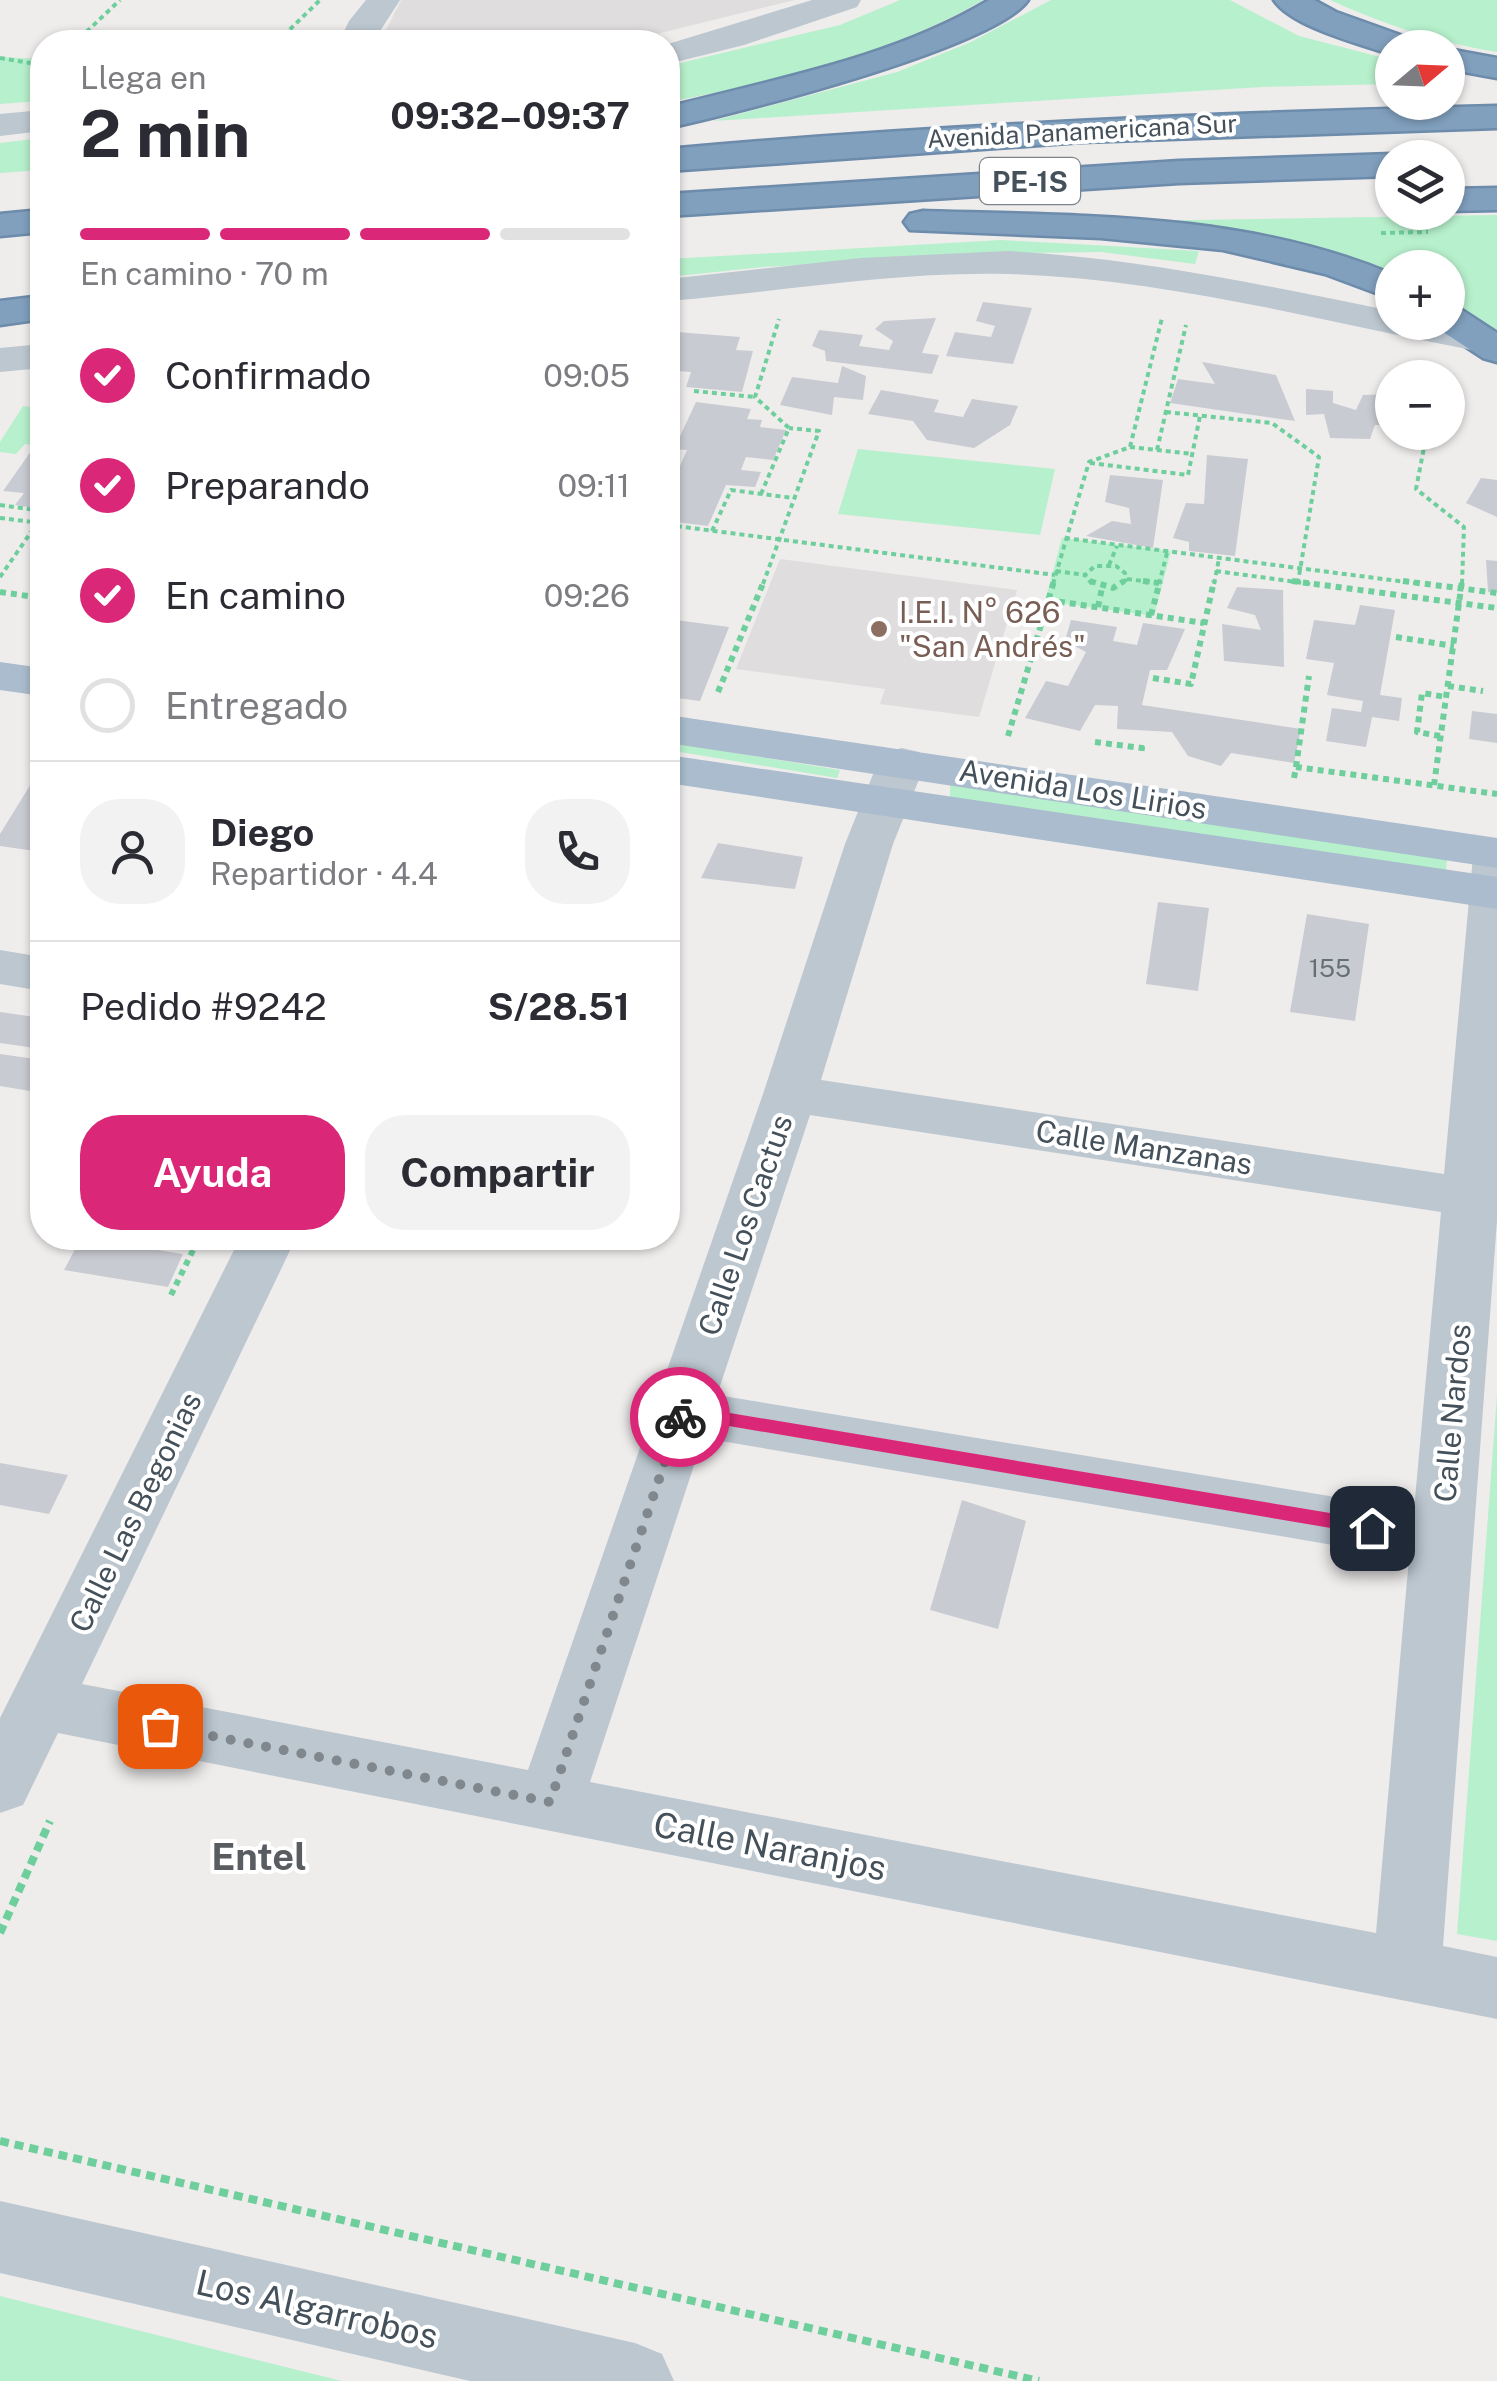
<!DOCTYPE html>
<html lang="es">
<meta charset="utf-8">
<style>
:root{--surface:#fff;--page:#f2f2f3;--text:#2b2b33;--muted:#7c7c81;--line:#e1e1e2;--accent:#db2777}
body{margin:0;font-family:"Public Sans",sans-serif;background:var(--page);color:var(--text);height:100vh;display:flex;flex-direction:column;font-size:38px;white-space:nowrap}
*{box-sizing:border-box;margin:0}
p{font-size:32px;color:var(--muted)}
.icon{flex:none;width:55px;height:55px;fill:none;stroke:currentColor;stroke-width:2;stroke-linecap:round;stroke-linejoin:round}
.map{position:relative;flex:1;overflow:hidden}
.panel{position:absolute;left:30px;top:30px;width:650px;height:1220px;display:flex;flex-direction:column;background:var(--surface);border-radius:40px;box-shadow:0 2px 8px #0004}
.panel>*{flex:none}
.needle{width:65px;rotate:71deg}
.fabs{position:absolute;left:1375px;top:30px;display:grid;gap:20px}
.fabs a{display:grid;place-items:center;width:90px;height:90px;border-radius:50%;background:var(--surface);box-shadow:0 2px 8px #0004;font-size:50px}
.pin{position:absolute;display:grid;place-items:center;width:85px;height:85px;color:#fff;margin:-42px;border-radius:20px;box-shadow:0 5px 15px #0006}
.courier{position:absolute;display:grid;place-items:center;width:100px;height:100px;margin:-50px;border:8px solid #db2777;border-radius:50%;background:#fff;color:#222;box-shadow:0 2px 12px #0007}
.head em{font-style:normal;font-weight:700}
.head div{display:flex;flex-direction:column-reverse}
.head{display:flex;align-items:center;justify-content:space-between;height:170px;padding:0 50px}
h1{font-size:65px;font-weight:700;line-height:75px}
.bar{display:grid;grid-template-columns:repeat(4,1fr);gap:15px 10px;align-content:center;height:120px;padding:0 50px}
.bar i{height:12px;border-radius:8px;background:var(--line)}
.bar .current{background:var(--accent)}
.bar p{grid-column:span 4}
.line{display:flex;align-items:center;gap:25px;padding:0 50px;border-top:2px solid var(--line)}
.line div{flex:1}
.round{display:grid;place-items:center;flex:none;width:105px;height:105px;border-radius:40px;background:var(--page)}
ol{padding:0 50px;list-style:none}
li{display:flex;align-items:center;gap:30px;height:110px}
li p{margin-inline-start:auto}
li .icon{padding:10px;border-radius:50%;background:var(--accent);color:#fff;stroke-width:4}
li:last-child{color:var(--muted)}
li i{width:55px;height:55px;border:5px solid var(--line);border-radius:50%}
.button{display:flex;gap:20px;margin-top:auto;padding:20px 50px}
.button a{flex:1;height:115px;border-radius:40px;background:var(--accent);color:#fff;font-size:40px;font-weight:700;line-height:115px;text-align:center}
.button a+a{background:var(--page);color:var(--text)}
.map>svg:first-child{display:block}
</style>
<div class="map">
<svg width="1497" height="2381" viewBox="0 0 1497 2381">
<rect width="100%" height="100%" fill="#efecec"/>
<g fill="#e0ddde">
<polygon points="401,0 795,0 624,42 380,42"/>
<polygon points="780,559 1017,590 979,717 880,704 885,689 736,669"/>
</g>
<g fill="#b7f0cc">
<path d="M900,0H983C889,55 774,82 668,102V66L840,25Z"/>
<polygon points="1051,0 1230,0 1299,36 1392,60 1392,84 1262,87 713,121 897,72 971,42"/>
<path d="M1330,0H1497V52C1440,43 1383,24 1330,0Z"/>
<polygon points="0,57 42,59 42,101 0,104"/>
<polygon points="42,138 42,170 0,173 0,143"/>
<polygon points="1497,215 1497,341 1448,313 1448,268 1392,268 1392,285 1379,278 1128,221"/>
<polygon points="1001,240 1199,251 1195,264 1101,252 1023,253 763,267 668,277 668,259"/>
<polygon points="23,406 42,408 42,446 25,444 16,454 0,452 0,442"/>
<polygon points="858,449 1055,469 1040,535 838,514"/>
<polygon points="1062,538 1171,551 1154,616 1045,601"/>
<polygon points="668,742 840,770 837,778 668,750"/>
<polygon points="950,782 1447,857 1446,872 950,799"/>
<polygon points="1497,1395 1497,1941 1457,1934"/>
<polygon points="0,2296 342,2381 0,2381"/>
</g>
<g fill="#c9cbd2">
<polygon points="983,302 1032,308 1013,364 946,356 955,332 991,337 995,326 976,321"/>
<polygon points="936,318 922,353 939,355 932,374 826,361 825,351 812,346 819,330 863,335 859,346 889,350 893,341 875,329 884,321"/>
<polygon points="677,332 740,337 736,350 753,351 742,392 686,387 691,372 678,371 672,391 668,390 668,351 671,351"/>
<polygon points="1202,362 1276,375 1295,421 1170,403 1178,379 1215,384"/>
<polygon points="842,366 866,376 863,400 834,397 832,415 780,405 792,377 838,383"/>
<polygon points="1306,389 1333,391 1333,403 1356,410 1363,395 1392,394 1392,425 1375,425 1370,439 1330,438 1324,414 1306,415"/>
<polygon points="881,390 939,400 934,412 963,417 972,399 1018,406 1010,425 974,448 927,440 913,421 868,414"/>
<polygon points="696,402 751,409 747,419 762,420 760,427 786,430 773,460 746,457 741,470 761,472 755,487 726,485 708,526 668,521 668,493 687,450 674,449"/>
<polygon points="34,447 42,448 42,509 15,505 24,493 3,491"/>
<polygon points="1207,455 1248,459 1235,556 1189,551 1189,542 1173,538 1186,503 1204,504"/>
<polygon points="1110,475 1163,480 1153,548 1086,536 1112,521 1131,524 1129,508 1105,502"/>
<polygon points="1481,478 1497,480 1497,517 1466,503"/>
<polygon points="1486,560 1497,561 1497,593 1488,592"/>
<polygon points="1237,587 1283,590 1284,667 1224,661 1222,624 1261,630 1255,615 1227,608"/>
<polygon points="1360,605 1395,610 1380,695 1402,698 1399,721 1372,717 1366,747 1326,741 1332,708 1361,712 1363,701 1327,695 1334,663 1306,659 1314,620 1355,625"/>
<polygon points="668,619 729,627 700,701 668,697"/>
<polygon points="1071,620 1117,627 1113,641 1137,645 1143,623 1185,629 1167,670 1150,670 1142,705 1301,729 1294,763 1231,753 1221,766 1188,756 1172,732 1117,729 1118,706 1095,705 1080,731 1025,718 1046,681 1068,686 1086,652 1065,641"/>
<polygon points="1472,711 1497,714 1497,743 1469,739"/>
<polygon points="42,766 42,852 0,846 0,834"/>
<polygon points="718,843 803,857 795,889 701,878"/>
<polygon points="1158,902 1209,908 1198,991 1146,984"/>
<polygon points="1307,914 1369,924 1355,1021 1290,1012"/>
<polygon points="0,1012 42,1018 42,1049 0,1043"/>
<polygon points="0,1054 42,1060 42,1093 0,1086"/>
<polygon points="81,1238 82,1238 183,1254 168,1287 64,1270"/>
<polygon points="0,1463 68,1475 49,1514 0,1505"/>
<polygon points="962,1500 1026,1521 998,1629 930,1610"/>
</g>
<g fill="none" stroke-linecap="round" stroke-linejoin="round">
<g stroke="#6d8baa" stroke-width="5">
<g id="highway">
<path d="M989,0H1028C995,48 733,114 668,128V107C775,79 893,58 989,0Z"/>
<path d="M1274,0H1314L1336,12L1417,41L1422,48H1392V55C1361,44 1292,27 1274,0Z"/>
<polygon points="1448,49 1497,58 1497,78 1448,69"/>
<path d="M1497,106V128L1082,142L668,171V149C943,124 1220,113 1497,106Z"/>
<polygon points="1392,154 1405,158 1392,158 1392,176 1179,183 668,216 668,194 1179,161"/>
<polygon points="1497,188 1497,210 1448,211 1448,189"/>
<polygon points="42,210 42,232 0,236 0,214"/>
<path d="M923,211C1082,216 1243,212 1392,274V299L1325,274L1223,250L1101,238L910,230L904,222L910,214Z"/>
<polygon points="42,296 42,319 0,325 0,301"/>
<polygon points="1448,306 1462,310 1497,333 1497,362 1483,358 1434,326 1432,322 1448,322"/>
</g>
</g>
<g stroke="#6ecf9d" stroke-width="4" stroke-dasharray="5 4" stroke-linecap="butt">
<polyline points="80,38 120,0"/>
<polyline points="75,42 80,38 113,42"/>
<polyline points="277,42 320,0"/>
<polyline points="0,58 42,65"/>
<polyline points="1381,233 1428,232"/>
<polyline points="694,391 755,397"/>
<polyline points="1166,412 1272,423 1319,457 1298,582"/>
<polyline points="1427,432 1416,489 1464,527 1462,584"/>
<polyline points="1130,447 1193,454"/>
<polyline points="1157,450 1186,325"/>
<polyline points="1090,463 1188,475 1200,416"/>
<polyline points="761,494 789,428 755,397 779,319"/>
<polyline points="0,505 42,511"/>
<polyline points="0,518 41,523"/>
<polyline points="668,525 1055,575"/>
<polyline points="712,531 731,490 793,498"/>
<polyline points="1065,538 1422,584"/>
<polyline points="668,540 674,526"/>
<polyline points="1109,565 1117,546"/>
<polyline points="1056,571 1085,575"/>
<polyline points="1216,571 1311,584"/>
<polyline points="0,577 38,522"/>
<polyline points="1127,579 1159,583"/>
<polyline points="763,584 819,431 789,428"/>
<polyline points="1053,584 1089,462 1130,447 1162,318"/>
<polyline points="1092,584 1085,575 1095,566 1116,566 1125,573 1126,580 1120,584"/>
<polyline points="1159,584 1167,553"/>
<polyline points="1214,584 1219,559"/>
</g>
<g stroke="#6ecf9d" stroke-width="6" stroke-dasharray="6 5" stroke-linecap="butt">
<polyline points="1090,581 1113,588 1124,581"/>
<polyline points="1143,581 1159,583"/>
<polyline points="1292,581 1497,608"/>
<polyline points="1403,581 1497,593"/>
<polyline points="0,592 42,598"/>
<polyline points="1048,600 1204,623"/>
<polyline points="1098,607 1102,588"/>
<polyline points="1151,615 1160,581"/>
<polyline points="1396,637 1454,646"/>
<polyline points="1153,678 1191,684 1214,581"/>
<polyline points="1448,686 1483,691"/>
<polyline points="718,692 764,581"/>
<polyline points="1008,736 1054,581"/>
<polyline points="1440,736 1417,732 1422,693 1446,697"/>
<polyline points="1095,742 1142,748 1141,753"/>
<polyline points="1296,767 1309,676"/>
<polyline points="1294,778 1296,767 1497,794"/>
<polyline points="1434,785 1462,581"/>
<polyline points="171,1295 199,1238"/>
</g>
<g stroke="#6ecf9d" stroke-width="8" stroke-dasharray="9 6" stroke-linecap="butt">
<polyline points="0,1933 50,1821"/>
<polyline points="0,2141 1039,2381"/>
</g>
<g fill="#bcc7d0" fill-rule="evenodd">
<polygon points="366,0 400,0 373,42 339,42 349,21"/>
<polygon points="812,0 861,0 857,7 744,45 668,64 668,44"/>
<polygon points="42,110 42,131 0,136 0,114"/>
<path d="M1007,251C1138,258 1264,285 1392,311V322H1448L1496,332L1497,347L1482,352C1325,322 1169,279 1009,274C894,271 781,292 668,301V279L861,258Z"/>
<polygon points="42,344 42,368 0,372 0,348"/>
<path d="M902,748L919,752L926,762L893,844L821,1080L1444,1174L1473,856L1480,845L1497,841V1221L1443,1946L1497,1957V2019L58,1733L23,1805L0,1813V1718L240,1238H296L82,1684L528,1770L763,1094L845,844L878,762L885,752ZM810,1115L1441,1212L1414,1510L717,1395ZM703,1438L1409,1558L1376,1933L590,1782Z"/>
<polygon points="0,950 42,957 42,991 0,984"/>
<polygon points="0,2201 635,2343 662,2354 674,2381 470,2381 0,2273"/>
</g>
<g fill="#aabccd" fill-rule="evenodd">
<polygon points="0,662 42,668 42,696 0,690"/>
<polygon points="668,715 1497,838 1497,868 668,743"/>
<polygon points="668,755 1497,877 1497,909 668,783"/>
</g>
<use href="#highway" fill="#81a0be" fill-rule="evenodd"/>
</g>
<polygon fill="#db2777" points="682,1405 1372,1520 1381,1528 1372,1535 688,1419 680,1424 671,1417 676,1407"/>
<g fill="none" stroke-linecap="round" stroke-linejoin="round">
<polyline stroke="#80878d" stroke-width="10" stroke-dasharray="0 18" points="160,1726 550,1802 680,1417"/>
</g>
<circle fill="#8d6e63" stroke="#fff" stroke-width="4" cx="879" cy="629" r="10"/>
<g text-anchor="middle" dominant-baseline="central" stroke-width="8" stroke-linejoin="round" paint-order="stroke">
<g font-size="25" fill="#44505a" stroke="#fff">
<text transform="translate(1082 131) rotate(-3)">Avenida Panamericana Sur</text>
</g>
<g font-size="25" fill="#656f78">
<text x="1330" y="968">155</text>
</g>
<rect fill="#fff" stroke="#7c848c" stroke-width="2.5" x="980" y="158" width="100" height="46" rx="8"/>
<g font-size="28" font-weight="bold" fill="#44505a">
<text x="1030" y="181">PE-1S</text>
</g>
<g font-size="30" fill="#785e54" stroke="#fff" text-anchor="start">
<text x="899" y="612">I.E.I. N° 626<tspan x="899" dy="34">"San Andrés"</tspan></text>
</g>
<g font-size="30" fill="#44505a" stroke="#fff">
<text transform="translate(1083 789) rotate(9)">Avenida Los Lirios</text>
<text transform="translate(1144 1147) rotate(9)">Calle Manzanas</text>
<text transform="translate(745 1225) rotate(-71)">Calle Los Cactus</text>
<text transform="translate(1452 1413) rotate(-85)">Calle Nardos</text>
<text transform="translate(135 1512) rotate(-64)">Calle Las Begonias</text>
</g>
<g font-size="35" fill="#44505a" stroke="#fff">
<text transform="translate(770 1846) rotate(11)">Calle Naranjos</text>
<text transform="translate(317 2309) rotate(13)">Los Algarrobos</text>
</g>
<g font-size="38" font-weight="bold" fill="#595d61" stroke="#fff">
<text x="259" y="1856">Entel</text>
</g>
</g>
</svg>
<div class="fabs">
<a><svg class="needle" viewBox="-14 -14 28 28"><path d="M0-13l5 13h-10z" fill="#e53935"/><path d="M0 13l5-13h-10z" fill="#7c7c81"/></svg></a>
<a><svg class="icon" aria-label="layers" viewBox="0 0 24 24"><path d="M12 4l9 5-9 5-9-5zM3 14l9 5 9-5"/></svg></a>
<a>+</a>
<a>−</a>
</div>
<div class="pin" style="left:160px;top:1726px;background:#ea580c"><svg class="icon" aria-label="bag" viewBox="0 0 24 24"><path d="M5 8h14l-1 12H6zM9 8a3 3 0 0 1 6 0"/></svg></div>
<div class="pin" style="left:1372px;top:1528px;background:#1f2937"><svg class="icon" aria-label="home" viewBox="0 0 24 24"><path d="M3 11l9-7 9 7M6 9v11h12V9"/></svg></div>
<div class="courier" style="left:680px;top:1417px"><svg class="icon" aria-label="bike" viewBox="0 0 24 24"><circle cx="6" cy="16" r="4"/><circle cx="18" cy="16" r="4"/><path d="M6 16l4-8h5l3 8M10 8l3 8H6M13 5h3"/></svg></div>
<section class="panel">
<div class="head"><div><h1>2 min</h1><p>Llega en</p></div><em>09:32–09:37</em></div>
<div class="bar"><i class="current"></i><i class="current"></i><i class="current"></i><i></i><p>En camino · 70 m</p></div>
<ol>
<li><svg class="icon" aria-label="check" viewBox="0 0 24 24"><path d="M5 12l5 5 9-10"/></svg>Confirmado<p>09:05</p></li>
<li><svg class="icon" aria-label="check" viewBox="0 0 24 24"><path d="M5 12l5 5 9-10"/></svg>Preparando<p>09:11</p></li>
<li><svg class="icon" aria-label="check" viewBox="0 0 24 24"><path d="M5 12l5 5 9-10"/></svg>En camino<p>09:26</p></li>
<li><i></i>Entregado</li>
</ol>
<div class="line" style="height:180px"><a class="round"><svg class="icon" aria-label="person" viewBox="0 0 24 24"><circle cx="12" cy="8" r="4"/><path d="M4 21q1-7 8-7t8 7"/></svg></a><div><b>Diego</b><p>Repartidor · 4.4</p></div><a class="round"><svg class="icon" aria-label="phone" viewBox="0 0 24 24"><path d="M5 4h4l2 5-3 2q2 4 5 5l2-3 5 2v4C11 20 4 13 5 4z"/></svg></a></div>
<div class="line" style="height:130px"><div>Pedido #9242</div><b>S/28.51</b></div>
<div class="button"><a>Ayuda</a><a>Compartir</a></div>
</section>
</div>
